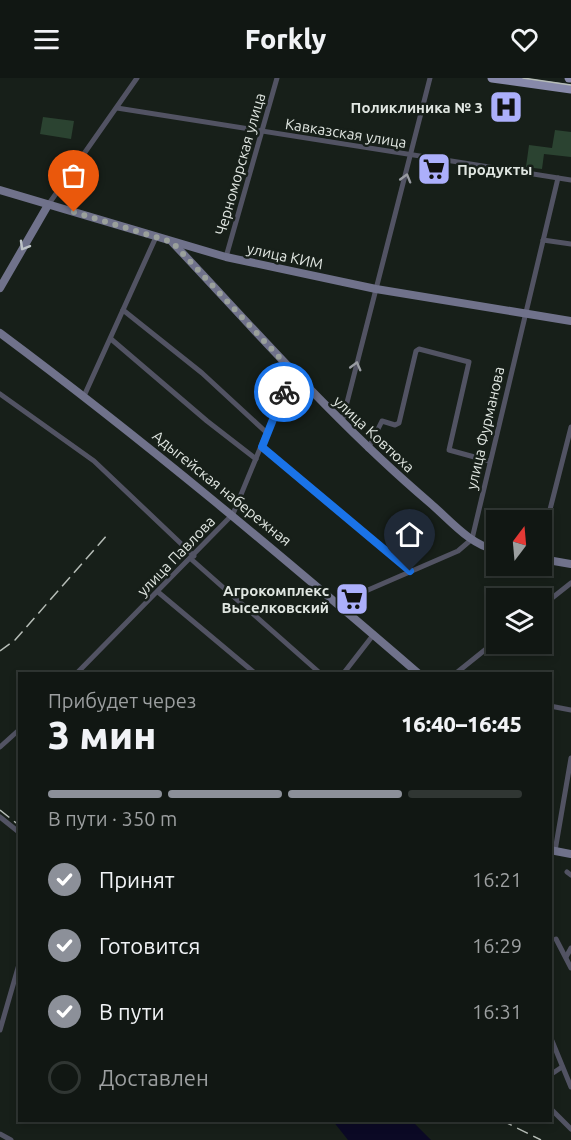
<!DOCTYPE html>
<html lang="ru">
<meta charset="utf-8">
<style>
:root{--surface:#111713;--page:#1e2421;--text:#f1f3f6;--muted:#9c9fa0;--line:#303633;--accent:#8c9099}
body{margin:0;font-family:Ubuntu,sans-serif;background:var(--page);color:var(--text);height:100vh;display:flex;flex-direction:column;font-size:22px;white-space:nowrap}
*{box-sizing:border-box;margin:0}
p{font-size:20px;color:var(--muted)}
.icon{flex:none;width:33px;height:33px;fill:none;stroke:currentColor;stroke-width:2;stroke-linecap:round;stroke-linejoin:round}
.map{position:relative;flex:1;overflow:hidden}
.details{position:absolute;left:18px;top:594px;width:534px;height:450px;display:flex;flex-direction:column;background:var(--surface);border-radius:0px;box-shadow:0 3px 9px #0003,0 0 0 2px var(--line)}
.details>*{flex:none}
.needle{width:39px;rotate:16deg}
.controls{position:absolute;left:486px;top:432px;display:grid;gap:12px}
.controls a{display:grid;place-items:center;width:66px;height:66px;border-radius:0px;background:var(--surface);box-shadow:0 3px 9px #0003,0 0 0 2px var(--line);font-size:30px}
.pin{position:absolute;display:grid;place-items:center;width:51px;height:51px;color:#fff;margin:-62px -26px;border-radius:50% 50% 50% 0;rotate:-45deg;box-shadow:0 0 6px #0007}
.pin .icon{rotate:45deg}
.courier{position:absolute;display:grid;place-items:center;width:60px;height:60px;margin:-30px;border:4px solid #1a73e8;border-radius:50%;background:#fff;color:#222;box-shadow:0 2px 8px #0007}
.overview em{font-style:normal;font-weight:800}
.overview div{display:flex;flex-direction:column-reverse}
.overview{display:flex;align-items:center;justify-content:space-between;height:102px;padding:0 30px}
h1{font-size:39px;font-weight:800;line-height:45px}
.bar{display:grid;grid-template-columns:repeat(4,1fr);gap:9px 6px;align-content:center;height:72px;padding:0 30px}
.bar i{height:8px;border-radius:4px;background:var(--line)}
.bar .on{background:var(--accent)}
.bar p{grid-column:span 4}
ol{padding:0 30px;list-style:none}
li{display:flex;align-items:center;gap:18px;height:66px}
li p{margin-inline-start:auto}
li .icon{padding:6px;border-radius:50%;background:var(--accent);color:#fff;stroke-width:4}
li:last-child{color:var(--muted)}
li i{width:33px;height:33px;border:3px solid var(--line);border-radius:50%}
header{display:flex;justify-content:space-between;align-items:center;height:78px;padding:0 30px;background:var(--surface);font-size:27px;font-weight:800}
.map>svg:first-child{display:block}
</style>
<header><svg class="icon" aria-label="menu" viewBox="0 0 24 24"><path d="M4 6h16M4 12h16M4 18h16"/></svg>Forkly<svg class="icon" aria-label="heart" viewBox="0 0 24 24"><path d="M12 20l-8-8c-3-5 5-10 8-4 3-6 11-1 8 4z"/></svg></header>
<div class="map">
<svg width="571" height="1062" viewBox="0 0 571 1062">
<rect width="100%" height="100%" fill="#171f19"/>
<g fill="#2b4331">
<polygon points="43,39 74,43 71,61 40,56"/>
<polygon points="555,52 571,54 571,79 544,76 542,91 526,89 529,67 552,70"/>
</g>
<polygon fill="#0b0925" points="333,1043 412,1043 431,1062 348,1062"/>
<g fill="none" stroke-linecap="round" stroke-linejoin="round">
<g stroke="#525363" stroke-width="5">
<polyline points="117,30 571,102"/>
<polyline points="48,127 137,0"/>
<polyline points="543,162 571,166"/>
<polyline points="226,179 277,0"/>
<polyline points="123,232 202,295 267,355"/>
<polyline points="111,261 207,343 256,381"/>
<polyline points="0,316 94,383 194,478"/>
<polyline points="84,318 156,159"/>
<polyline points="342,344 430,0"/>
<polyline points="262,369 410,493"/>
<polyline points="368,371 382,343 395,347 399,345 416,273 419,271 469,284 449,372 489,383"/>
<polyline points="542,463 571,349"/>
<polyline points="191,481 321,596"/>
<polyline points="158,514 256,596"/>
<polyline points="338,525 458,473 472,461 558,100"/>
<polyline points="542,528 571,505"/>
<polyline points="76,596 233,436 292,293"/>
<polyline points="343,596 374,556"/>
<polyline points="455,596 496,563"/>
<polyline points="550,628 571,632"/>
<polyline points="0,669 20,651"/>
<polyline points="0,739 20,755"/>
<polyline points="555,773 571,680"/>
<polyline points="567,794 571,797"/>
<polyline points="556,861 571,890"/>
<polyline points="566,879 571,870"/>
<polyline points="0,952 20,883"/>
<polyline points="550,958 571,1009"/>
<polyline points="550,997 562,989"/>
<polyline points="550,1030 571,1051"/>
<polyline points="0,1056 11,1062"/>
</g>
<g stroke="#70728b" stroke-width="8">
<polyline points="0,112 226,179 376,211 571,243"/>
<path d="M173,165C257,254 337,346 430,425C450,442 470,467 496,472"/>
<polyline points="0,210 48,127"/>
<path d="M0,255C145,363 282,478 419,596"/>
<polyline points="542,481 571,486"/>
<polyline points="550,772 571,776"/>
</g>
<g stroke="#8789aa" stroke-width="9">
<polyline points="492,0 571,11"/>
<polyline points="569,0 571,0"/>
</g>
<polyline stroke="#b6bdb7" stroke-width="1.5" points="523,0 571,7"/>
<g stroke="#b6bdb7" stroke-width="1.5" stroke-dasharray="12 6" stroke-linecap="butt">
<polyline points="0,573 15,562 108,456"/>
<polyline points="0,732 20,748"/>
<polyline points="501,1042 541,1062"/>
</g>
</g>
<defs><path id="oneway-chevron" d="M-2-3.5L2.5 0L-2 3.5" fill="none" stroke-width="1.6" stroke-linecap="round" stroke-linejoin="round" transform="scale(1.5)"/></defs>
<g stroke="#999ca2">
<use href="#oneway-chevron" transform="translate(406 100) rotate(-74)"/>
<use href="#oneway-chevron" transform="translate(356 288) rotate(-75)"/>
</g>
<use stroke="#bec3c7" href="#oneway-chevron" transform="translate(24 168) rotate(120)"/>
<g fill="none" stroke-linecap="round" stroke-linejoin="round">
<polyline stroke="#9aa09b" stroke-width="6" stroke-dasharray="0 10.8" points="74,134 172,164 292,293 284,314"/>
<polyline stroke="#1a73e8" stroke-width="8" points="284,314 262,369 410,493"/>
</g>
<defs>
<g id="hospital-square" transform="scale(1.725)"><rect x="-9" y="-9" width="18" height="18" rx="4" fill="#acaffb" stroke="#171f19"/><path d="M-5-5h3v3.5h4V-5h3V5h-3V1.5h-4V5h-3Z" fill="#111"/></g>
<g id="supermarket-square" transform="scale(1.725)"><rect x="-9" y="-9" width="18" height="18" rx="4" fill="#acaffb" stroke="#171f19"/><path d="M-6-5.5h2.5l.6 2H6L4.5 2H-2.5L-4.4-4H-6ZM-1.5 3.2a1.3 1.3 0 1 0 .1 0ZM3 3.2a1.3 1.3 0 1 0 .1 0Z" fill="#111"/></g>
</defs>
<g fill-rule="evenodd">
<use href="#hospital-square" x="506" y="29"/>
<use href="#supermarket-square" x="434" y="91"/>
<use href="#supermarket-square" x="352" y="521"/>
</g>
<g text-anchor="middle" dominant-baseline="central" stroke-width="5" stroke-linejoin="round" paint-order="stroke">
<g font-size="15" font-weight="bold" fill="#e0e6e1" stroke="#171f19" text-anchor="end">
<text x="483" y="29">Поликлиника № 3</text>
<text x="457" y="91" text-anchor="start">Продукты</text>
<text x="329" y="512">Агрокомплекс<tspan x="329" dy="17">Выселковский</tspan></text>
</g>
<g font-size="15" fill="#e0e6e1" stroke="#171f19">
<text transform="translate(346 55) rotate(9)">Кавказская улица</text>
<text transform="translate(240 86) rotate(-74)">Черноморская улица</text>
<text transform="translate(285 178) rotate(12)">улица КИМ</text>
<text transform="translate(485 350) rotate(-77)">улица Фурманова</text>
<text transform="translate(374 356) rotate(43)">улица Ковтюха</text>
<text transform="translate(222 410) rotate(39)">Адыгейская набережная</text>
<text transform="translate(176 478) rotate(-46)">улица Павлова</text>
</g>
</g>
</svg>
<div class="controls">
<a><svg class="needle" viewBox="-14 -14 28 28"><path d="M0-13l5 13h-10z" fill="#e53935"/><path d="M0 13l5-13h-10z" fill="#9c9fa0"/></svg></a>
<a><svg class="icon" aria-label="layers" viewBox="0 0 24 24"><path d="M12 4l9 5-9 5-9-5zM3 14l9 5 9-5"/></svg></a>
</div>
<div class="pin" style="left:74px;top:134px;background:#ea580c"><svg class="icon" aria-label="bag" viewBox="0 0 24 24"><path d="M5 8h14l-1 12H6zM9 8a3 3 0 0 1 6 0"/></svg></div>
<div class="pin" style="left:410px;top:493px;background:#1f2937"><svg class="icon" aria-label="home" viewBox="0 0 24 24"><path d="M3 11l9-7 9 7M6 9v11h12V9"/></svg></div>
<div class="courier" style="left:284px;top:314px"><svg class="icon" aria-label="bike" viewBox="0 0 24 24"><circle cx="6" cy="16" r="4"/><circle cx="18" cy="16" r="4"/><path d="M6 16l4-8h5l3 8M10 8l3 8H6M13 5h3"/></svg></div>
<section class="details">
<div class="overview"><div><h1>3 мин</h1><p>Прибудет через</p></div><em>16:40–16:45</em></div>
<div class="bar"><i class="on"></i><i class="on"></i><i class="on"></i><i></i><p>В пути · 350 m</p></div>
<ol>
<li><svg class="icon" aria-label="check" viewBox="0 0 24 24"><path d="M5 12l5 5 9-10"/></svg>Принят<p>16:21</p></li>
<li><svg class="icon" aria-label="check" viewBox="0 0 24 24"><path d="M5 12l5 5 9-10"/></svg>Готовится<p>16:29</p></li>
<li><svg class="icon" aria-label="check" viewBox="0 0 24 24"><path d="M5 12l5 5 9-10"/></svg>В пути<p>16:31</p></li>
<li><i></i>Доставлен</li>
</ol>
</section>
</div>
